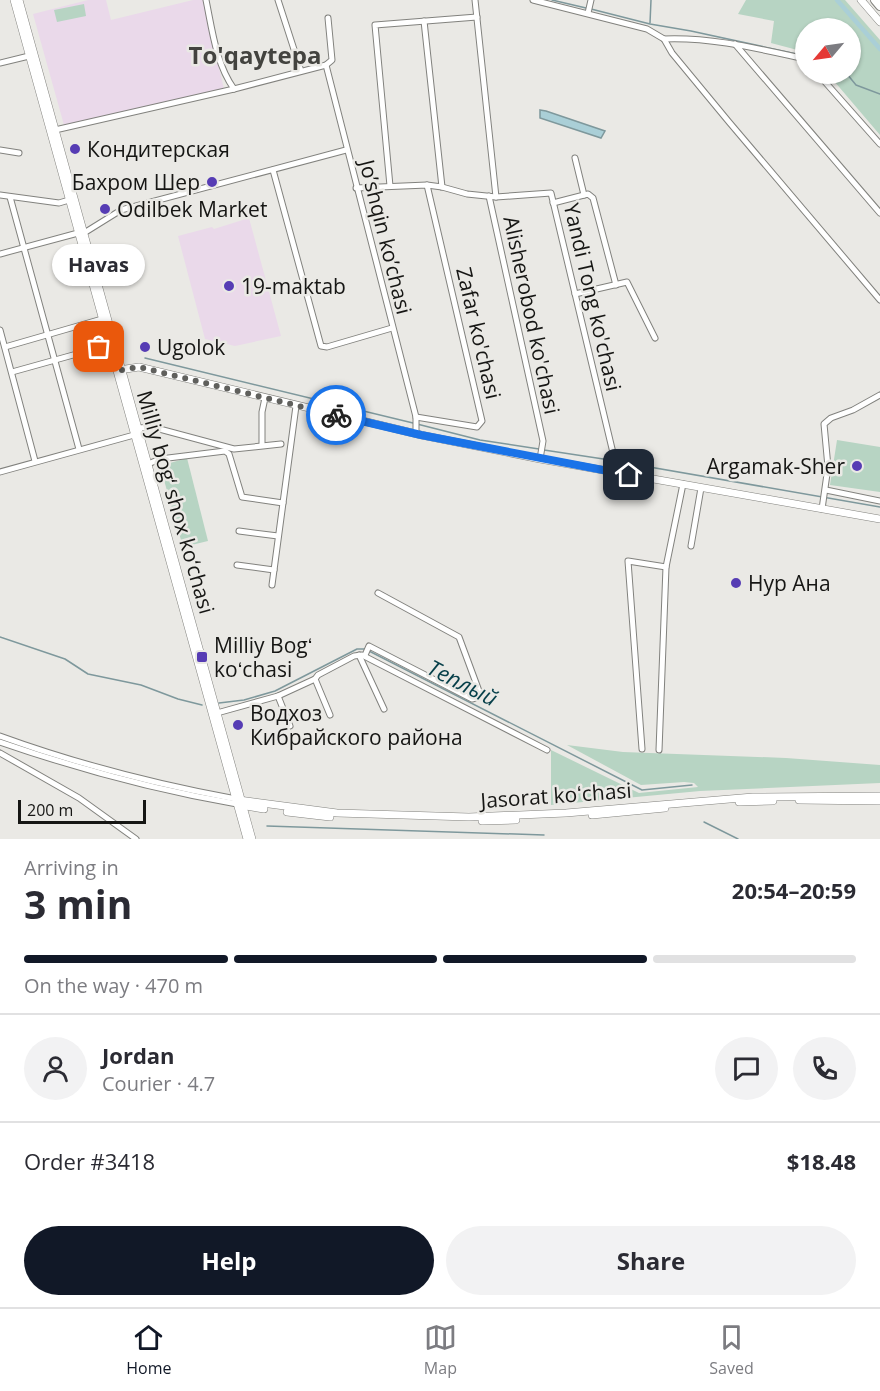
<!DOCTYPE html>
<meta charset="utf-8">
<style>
:root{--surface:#fff;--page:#f2f2f3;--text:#2b2b33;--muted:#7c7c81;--line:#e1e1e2;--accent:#111827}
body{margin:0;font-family:"Open Sans",sans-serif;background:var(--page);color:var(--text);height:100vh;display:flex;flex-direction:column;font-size:22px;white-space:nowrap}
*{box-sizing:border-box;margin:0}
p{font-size:20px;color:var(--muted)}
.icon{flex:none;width:33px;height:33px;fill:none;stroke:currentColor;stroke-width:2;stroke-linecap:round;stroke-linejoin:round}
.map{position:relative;height:839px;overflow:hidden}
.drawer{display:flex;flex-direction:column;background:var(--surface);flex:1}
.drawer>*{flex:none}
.needle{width:39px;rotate:241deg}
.fabs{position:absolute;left:795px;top:18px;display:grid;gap:12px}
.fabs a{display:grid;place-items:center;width:66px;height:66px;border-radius:50%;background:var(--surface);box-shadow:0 2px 4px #0004;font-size:30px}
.scale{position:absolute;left:18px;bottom:15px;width:128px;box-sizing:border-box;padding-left:6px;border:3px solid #161614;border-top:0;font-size:16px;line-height:21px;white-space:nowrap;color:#161614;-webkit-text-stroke:4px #eae9e5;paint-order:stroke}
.pin{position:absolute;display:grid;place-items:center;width:51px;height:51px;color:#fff;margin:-26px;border-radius:12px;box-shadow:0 3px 9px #0006}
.courier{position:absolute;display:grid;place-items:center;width:60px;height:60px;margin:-30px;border:4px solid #1a73e8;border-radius:50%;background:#fff;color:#222;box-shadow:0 2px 8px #0007}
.bubble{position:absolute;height:42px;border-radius:21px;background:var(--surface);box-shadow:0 2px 4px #0004;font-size:20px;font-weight:700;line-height:42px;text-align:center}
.headline em{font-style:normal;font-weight:700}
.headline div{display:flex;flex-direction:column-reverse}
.headline{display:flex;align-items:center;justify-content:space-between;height:102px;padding:0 24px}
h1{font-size:39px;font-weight:700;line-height:45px}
.bar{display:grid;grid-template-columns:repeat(4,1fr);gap:9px 6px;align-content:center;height:72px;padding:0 24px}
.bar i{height:8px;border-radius:4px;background:var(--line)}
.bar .on{background:var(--accent)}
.bar p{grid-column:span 4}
.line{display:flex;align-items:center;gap:15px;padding:0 24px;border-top:2px solid var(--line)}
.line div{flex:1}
.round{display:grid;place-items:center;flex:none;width:63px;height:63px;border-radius:32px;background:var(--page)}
.cta{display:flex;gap:12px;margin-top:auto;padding:12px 24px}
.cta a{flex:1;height:69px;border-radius:36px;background:var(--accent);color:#fff;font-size:24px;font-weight:700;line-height:69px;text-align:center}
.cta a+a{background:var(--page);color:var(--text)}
.tab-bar{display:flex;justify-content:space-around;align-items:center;height:84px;border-top:2px solid var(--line);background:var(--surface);font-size:16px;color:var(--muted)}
.tab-bar a{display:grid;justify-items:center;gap:3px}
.tab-bar .on{color:var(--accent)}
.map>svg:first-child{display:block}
</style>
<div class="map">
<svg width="880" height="839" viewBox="0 0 880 839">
<rect width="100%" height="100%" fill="#eae9e5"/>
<g fill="#ead9ea">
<polygon points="88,0 106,0 111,20 193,0 203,0 224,89 64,125 33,14"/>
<polygon points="249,218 281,336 235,346 205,339 178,236 212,227 214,229"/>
</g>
<g fill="#b7d4c3">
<polygon points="746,0 845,0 880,40 880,135 828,74 850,74 850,28 806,28 805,52 771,43 774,21 738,14"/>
<polygon points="84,4 86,16 57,22 54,10"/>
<polygon points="837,440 880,447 880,492 830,485"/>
<polygon points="187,458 208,541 183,547 160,466"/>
<polygon points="567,745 623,752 786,758 880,765 880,783 700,791 551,805 551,750 639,793 698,787 694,783 684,782 641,785"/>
</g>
<polygon fill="#aacfd7" stroke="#7e989c" stroke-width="1.5" points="540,110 546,111 605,131 601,138 540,118"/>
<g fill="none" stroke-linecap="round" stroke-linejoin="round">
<g stroke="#7e989c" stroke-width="1.5">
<polyline points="552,0 586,8"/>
<polyline points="591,9 650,24 691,31 806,56"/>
<polyline points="650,23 651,0"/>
<polyline points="847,74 856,85 880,94"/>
<polyline points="145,358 413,423"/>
<polyline points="417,424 480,440 539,449"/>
<polyline points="544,450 610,460"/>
<polyline points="615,461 880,507"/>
<polyline points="0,637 65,659 88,674 141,685 178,699 202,705"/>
<polyline points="369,651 642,790 692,785"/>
<polyline points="219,703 244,700 275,691 357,649 365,649"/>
<polyline points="704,822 738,839"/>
<polyline points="267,826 544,835"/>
</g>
<polyline stroke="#aacfd7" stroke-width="4.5" points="837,0 880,49"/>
<g stroke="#82827e" stroke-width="7">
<g id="minor">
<path d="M206,0C212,29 216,64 234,89"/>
<polyline points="278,0 301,71"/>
<polyline points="475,0 496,197"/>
<polyline points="533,0 647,29 664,39 672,53 729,122 880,300"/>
<polyline points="588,13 591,0"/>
<polyline points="424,21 442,187"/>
<path d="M664,39C712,37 759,49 806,59"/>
<polyline points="735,44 880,213"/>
<polyline points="0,63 29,56"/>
<polyline points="326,65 416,417 416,434"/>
<polyline points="818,74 880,144"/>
<polyline points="55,130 234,89 326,65 332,60 328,18"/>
<polyline points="0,150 19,153"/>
<polyline points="575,158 584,195"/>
<polyline points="273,170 321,346 327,347 392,328"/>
<polyline points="390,186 375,25 477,17"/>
<polyline points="356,188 427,185 442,187 467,194 496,197 551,193 614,457 612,471"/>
<polyline points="0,195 59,203 69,200"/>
<polyline points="489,196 543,441 540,459"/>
<polyline points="10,197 79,449"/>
<polyline points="553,203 588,194 593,198 616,285"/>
<polyline points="84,233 121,210 346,150"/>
<polyline points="0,254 78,233"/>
<polyline points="575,294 627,282 655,338"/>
<polyline points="0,330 35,461"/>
<polyline points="5,347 102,319"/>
<polyline points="12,372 109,345"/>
<polyline points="416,417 477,427 482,421 427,185"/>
<polyline points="138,428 152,427 234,449 281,444"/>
<polyline points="262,445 262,412 265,398"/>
<polyline points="148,464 160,459 225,451 229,454 242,497 283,503"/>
<polyline points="0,472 134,435"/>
<polyline points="826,490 880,501"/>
<polyline points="822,509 828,467 824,424 831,418 853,410 880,395"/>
<polyline points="239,531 278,536"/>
<polyline points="691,546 701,488"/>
<polyline points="237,565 274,570"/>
<polyline points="272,585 296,406"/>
<polyline points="359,655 384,709"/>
<polyline points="365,655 369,646 472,699 476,698 479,691 459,637 378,593"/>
<polyline points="315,679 330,715"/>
<polyline points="278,696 290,726"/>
<polyline points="217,713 278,696 315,679 318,675 354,656 362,655 547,750"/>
<path d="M0,736C77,764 155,784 236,799"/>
<path d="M0,742C78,769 156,790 237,804"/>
<polyline points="642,749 628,561 666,567"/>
<polyline points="659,750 666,567 683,484"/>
<polyline points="0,753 79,798 136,839"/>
</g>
</g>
<g stroke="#82827e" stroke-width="8">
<g id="major">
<polyline points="14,0 247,839"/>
<polyline points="19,0 252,839"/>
<polyline points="861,0 880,22"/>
<polyline points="119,370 139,367 421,435 540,459 880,519"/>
<polyline points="239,800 337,813 469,817 566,813 753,797 880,796"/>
<polyline points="799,800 880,801"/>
<polyline points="739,802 773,801"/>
<polyline points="240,805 264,809"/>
<polyline points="287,812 330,817"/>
<polyline points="592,815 665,808"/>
<polyline points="482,821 516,820"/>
</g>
</g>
<g stroke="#82827e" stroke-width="10">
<polyline id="highway" points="875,0 880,6"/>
</g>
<use href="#minor" stroke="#fff" stroke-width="5"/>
<use href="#major" stroke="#fff" stroke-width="7"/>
<use href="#highway" stroke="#fff" stroke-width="8"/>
</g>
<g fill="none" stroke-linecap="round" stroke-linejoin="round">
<polyline stroke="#60605d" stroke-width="6" stroke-dasharray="0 10.8" points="99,347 109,345 116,371 139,367 336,415"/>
<polyline stroke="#1a73e8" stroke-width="8" points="336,415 421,435 629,475"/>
</g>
<g fill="#563cb4" stroke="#eae9e5" stroke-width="2">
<circle cx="75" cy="149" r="6"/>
<circle cx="212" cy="182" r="6"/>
<circle cx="105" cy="209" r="6"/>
<circle cx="229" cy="286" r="6"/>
<circle cx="145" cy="347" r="6"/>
<circle cx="857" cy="466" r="6"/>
<circle cx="736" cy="583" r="6"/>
<rect x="196" y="651" width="12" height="12" rx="3"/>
<circle cx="238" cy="725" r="6"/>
</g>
<g text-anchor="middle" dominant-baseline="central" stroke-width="5" stroke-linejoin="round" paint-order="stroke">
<g font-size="21" fill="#161614" stroke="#eae9e5" text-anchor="start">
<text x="87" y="149">Кондитерская</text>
<text x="200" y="182" text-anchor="end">Бахром Шер</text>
<text x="117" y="209">Odilbek Market</text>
<text x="241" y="286">19-maktab</text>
<text x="157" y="347">Ugolok</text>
<text x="845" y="466" text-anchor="end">Argamak-Sher</text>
<text x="748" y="583">Нур Ана</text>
<text x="214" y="645">Milliy Bogʻ<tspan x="214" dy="24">koʻchasi</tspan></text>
<text x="250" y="713">Водхоз<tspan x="250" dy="24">Кибрайского района</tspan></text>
</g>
<g font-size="21" fill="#161614" stroke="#eae9e5">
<text transform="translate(386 237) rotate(76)">Joʼshqin koʼchasi</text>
<text transform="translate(593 297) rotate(77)">Yandi Tong ko'chasi</text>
<text transform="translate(532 315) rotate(78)">Alisherobod ko'chasi</text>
<text transform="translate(479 333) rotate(77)">Zafar ko'chasi</text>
<text transform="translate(176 502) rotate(74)">Milliy bog‘ shox ko‘chasi</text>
<text transform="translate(556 795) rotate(-4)">Jasorat koʻchasi</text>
</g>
<g font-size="22" font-style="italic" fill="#063f49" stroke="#eae9e5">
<text transform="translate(463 682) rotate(27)">Теплый</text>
</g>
<g font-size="24" font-weight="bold" fill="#43433f" stroke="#eae9e5">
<text x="255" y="54">To'qaytepa</text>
</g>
</g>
</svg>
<div class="fabs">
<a><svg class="needle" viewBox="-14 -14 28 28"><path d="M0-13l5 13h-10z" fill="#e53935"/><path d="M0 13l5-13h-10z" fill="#7c7c81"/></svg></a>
</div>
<div class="scale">200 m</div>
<div class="pin" style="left:99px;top:347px;background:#ea580c"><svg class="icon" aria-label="bag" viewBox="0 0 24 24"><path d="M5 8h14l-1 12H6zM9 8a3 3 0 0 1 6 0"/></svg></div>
<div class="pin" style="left:629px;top:475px;background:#1f2937"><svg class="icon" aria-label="home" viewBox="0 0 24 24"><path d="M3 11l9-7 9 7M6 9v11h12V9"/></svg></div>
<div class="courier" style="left:336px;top:415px"><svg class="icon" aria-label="bike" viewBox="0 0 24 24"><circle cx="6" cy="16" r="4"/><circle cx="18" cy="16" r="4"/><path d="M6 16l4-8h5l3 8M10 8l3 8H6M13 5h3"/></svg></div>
<div class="bubble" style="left:52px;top:244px;width:93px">Havas</div>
</div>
<section class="drawer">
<div class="headline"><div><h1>3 min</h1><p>Arriving in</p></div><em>20:54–20:59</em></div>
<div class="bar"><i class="on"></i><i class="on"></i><i class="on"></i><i></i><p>On the way · 470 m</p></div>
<div class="line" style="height:108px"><a class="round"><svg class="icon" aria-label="person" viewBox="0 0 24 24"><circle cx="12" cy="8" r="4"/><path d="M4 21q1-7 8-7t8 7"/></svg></a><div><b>Jordan</b><p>Courier · 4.7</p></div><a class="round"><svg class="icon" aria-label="chat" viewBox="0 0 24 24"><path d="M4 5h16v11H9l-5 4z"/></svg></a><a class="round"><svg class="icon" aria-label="phone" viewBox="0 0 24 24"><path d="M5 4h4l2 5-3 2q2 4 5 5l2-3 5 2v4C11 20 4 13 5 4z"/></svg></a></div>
<div class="line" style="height:78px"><div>Order #3418</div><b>$18.48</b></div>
<div class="cta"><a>Help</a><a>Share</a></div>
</section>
<nav class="tab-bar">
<a class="on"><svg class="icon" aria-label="home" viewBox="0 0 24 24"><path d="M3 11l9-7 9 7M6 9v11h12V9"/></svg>Home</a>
<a><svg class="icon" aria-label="map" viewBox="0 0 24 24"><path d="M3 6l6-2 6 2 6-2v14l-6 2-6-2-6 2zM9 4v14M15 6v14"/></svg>Map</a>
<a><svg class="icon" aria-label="saved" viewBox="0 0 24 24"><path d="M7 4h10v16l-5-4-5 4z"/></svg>Saved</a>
</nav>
